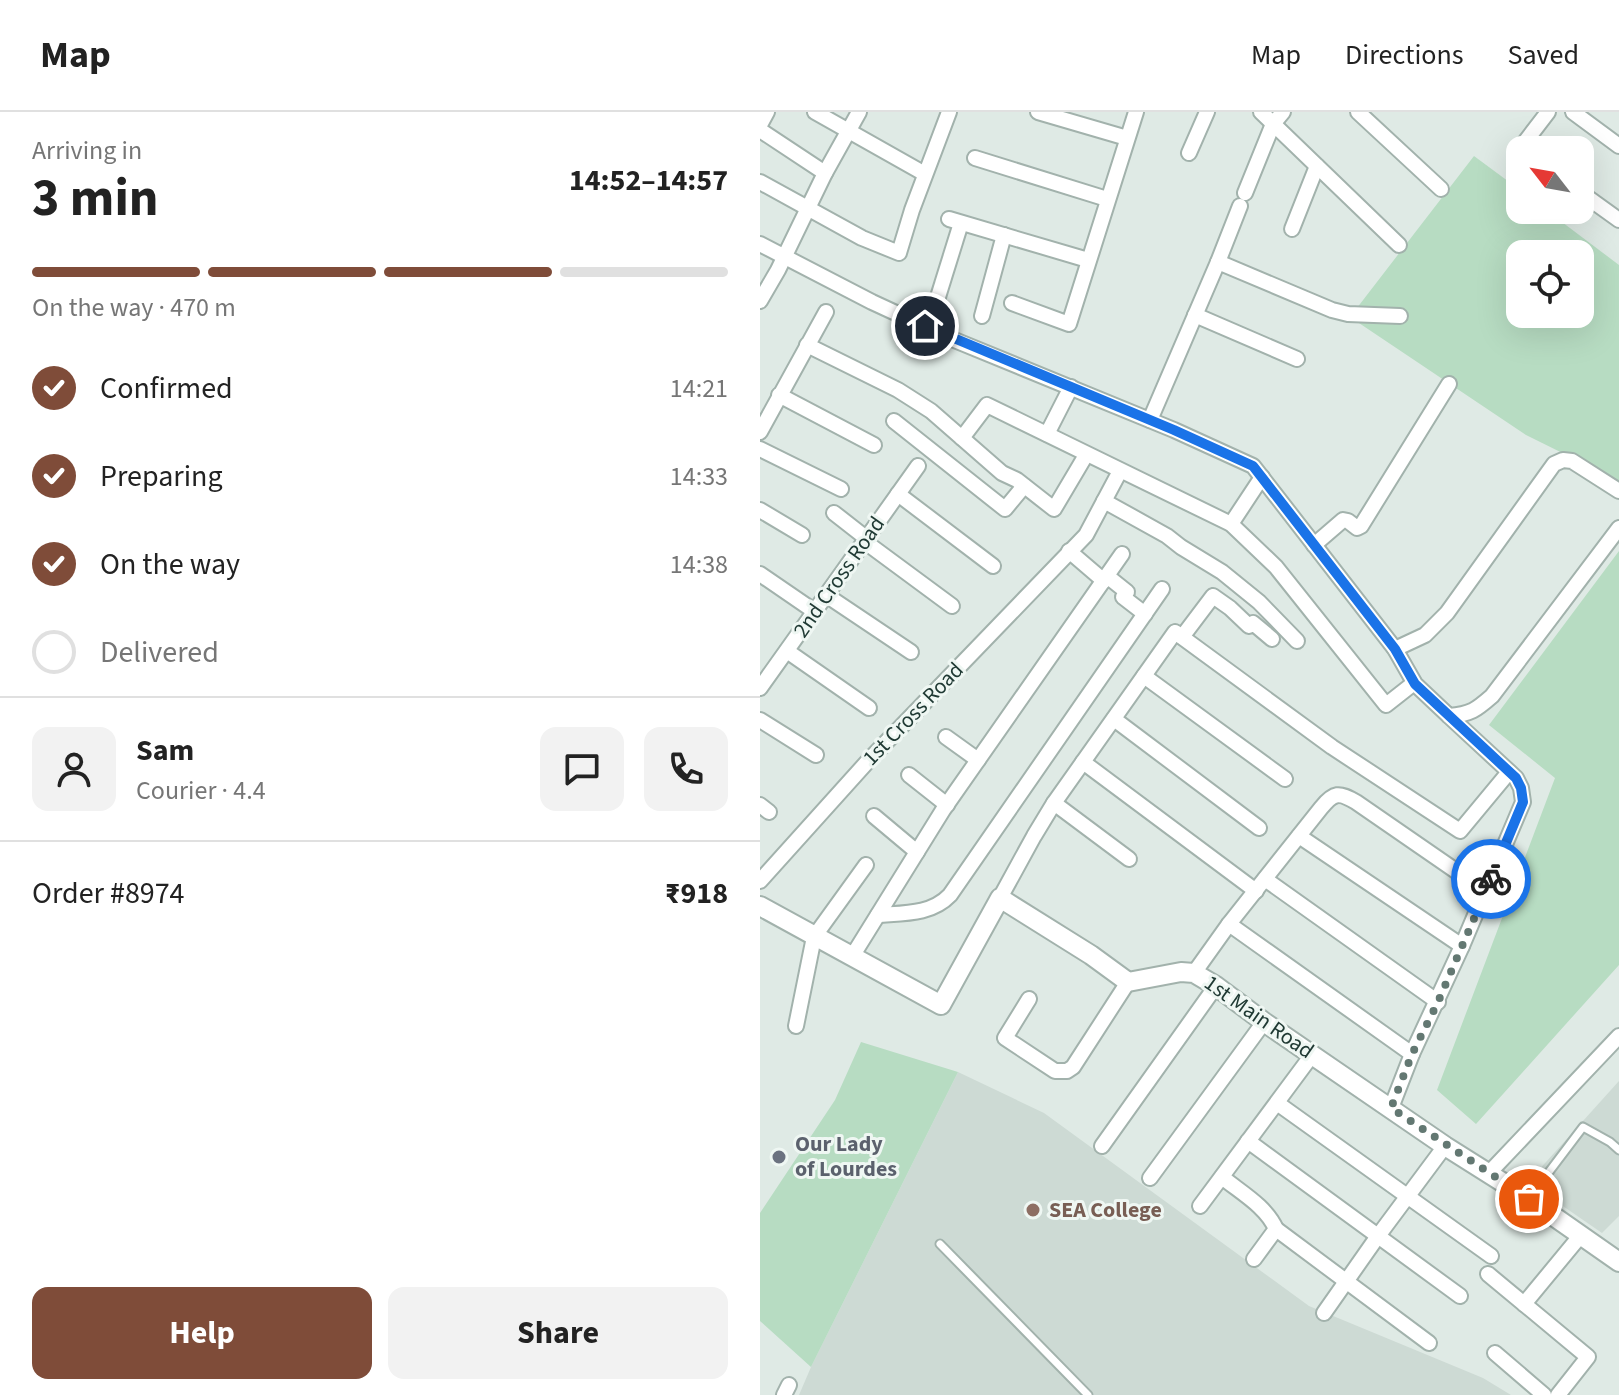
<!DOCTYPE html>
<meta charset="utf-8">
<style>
:root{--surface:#fff;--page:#f2f2f2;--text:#222;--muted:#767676;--line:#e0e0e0;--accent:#7f4c39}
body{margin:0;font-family:"Source Sans 3",sans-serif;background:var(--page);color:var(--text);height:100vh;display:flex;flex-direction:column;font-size:30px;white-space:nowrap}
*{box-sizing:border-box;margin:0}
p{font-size:26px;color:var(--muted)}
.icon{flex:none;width:44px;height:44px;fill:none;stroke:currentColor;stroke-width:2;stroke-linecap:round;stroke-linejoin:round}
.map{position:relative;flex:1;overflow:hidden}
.sheet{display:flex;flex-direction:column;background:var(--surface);width:760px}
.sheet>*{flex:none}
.needle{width:52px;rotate:301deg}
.tools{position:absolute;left:746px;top:24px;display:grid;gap:16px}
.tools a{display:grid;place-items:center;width:88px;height:88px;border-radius:16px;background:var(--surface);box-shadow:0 8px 32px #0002;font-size:40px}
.pin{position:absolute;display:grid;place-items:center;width:68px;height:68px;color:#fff;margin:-34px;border:4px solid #fff;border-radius:50%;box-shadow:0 2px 8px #0007}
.courier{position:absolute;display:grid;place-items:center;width:80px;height:80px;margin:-40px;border:6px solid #1a73e8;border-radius:50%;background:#fff;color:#222;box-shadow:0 2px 10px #0007}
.headline em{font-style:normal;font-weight:700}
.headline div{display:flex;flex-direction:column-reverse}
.headline{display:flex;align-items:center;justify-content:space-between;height:136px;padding:0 32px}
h1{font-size:52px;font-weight:700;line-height:60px}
.bar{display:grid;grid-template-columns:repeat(4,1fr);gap:12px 8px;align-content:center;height:96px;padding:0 32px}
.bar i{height:10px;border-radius:6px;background:var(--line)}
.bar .current{background:var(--accent)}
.bar p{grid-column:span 4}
.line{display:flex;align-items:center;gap:20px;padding:0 32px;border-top:2px solid var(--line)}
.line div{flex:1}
.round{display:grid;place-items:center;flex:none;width:84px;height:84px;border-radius:16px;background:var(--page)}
ol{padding:0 32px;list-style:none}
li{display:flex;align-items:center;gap:24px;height:88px}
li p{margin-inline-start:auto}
li .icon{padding:8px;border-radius:50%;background:var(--accent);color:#fff;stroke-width:4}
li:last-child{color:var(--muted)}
li i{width:44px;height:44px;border:4px solid var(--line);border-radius:50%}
.action{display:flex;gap:16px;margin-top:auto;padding:16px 32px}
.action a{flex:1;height:92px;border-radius:16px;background:var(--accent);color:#fff;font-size:32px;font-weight:700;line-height:92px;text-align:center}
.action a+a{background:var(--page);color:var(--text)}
header{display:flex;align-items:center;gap:48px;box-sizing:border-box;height:112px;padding:0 40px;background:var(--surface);border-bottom:2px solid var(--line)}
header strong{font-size:38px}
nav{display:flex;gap:44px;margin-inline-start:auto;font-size:28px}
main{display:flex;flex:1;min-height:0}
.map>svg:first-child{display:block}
</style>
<header>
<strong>Map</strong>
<nav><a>Map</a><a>Directions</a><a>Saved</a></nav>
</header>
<main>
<section class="sheet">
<div class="headline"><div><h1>3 min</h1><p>Arriving in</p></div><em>14:52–14:57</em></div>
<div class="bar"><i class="current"></i><i class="current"></i><i class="current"></i><i></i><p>On the way · 470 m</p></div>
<ol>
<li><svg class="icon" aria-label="check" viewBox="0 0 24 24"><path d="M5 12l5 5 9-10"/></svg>Confirmed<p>14:21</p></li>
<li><svg class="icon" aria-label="check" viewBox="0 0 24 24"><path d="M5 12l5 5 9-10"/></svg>Preparing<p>14:33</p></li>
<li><svg class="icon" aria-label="check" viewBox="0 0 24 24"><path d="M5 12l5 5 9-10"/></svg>On the way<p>14:38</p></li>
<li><i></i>Delivered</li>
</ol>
<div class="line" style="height:144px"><a class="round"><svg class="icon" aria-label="person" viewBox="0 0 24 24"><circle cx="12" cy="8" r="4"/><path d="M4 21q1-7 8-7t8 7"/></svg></a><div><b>Sam</b><p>Courier · 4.4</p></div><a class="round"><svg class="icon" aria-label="chat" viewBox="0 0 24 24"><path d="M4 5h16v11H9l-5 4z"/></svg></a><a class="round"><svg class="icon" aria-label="phone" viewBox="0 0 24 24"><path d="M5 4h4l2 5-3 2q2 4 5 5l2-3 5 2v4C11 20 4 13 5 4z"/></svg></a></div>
<div class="line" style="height:104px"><div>Order #8974</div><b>₹918</b></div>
<div class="action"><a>Help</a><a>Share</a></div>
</section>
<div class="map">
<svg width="859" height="1283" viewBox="0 0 859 1283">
<rect width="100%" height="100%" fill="#dfeae5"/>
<g fill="#cddad4">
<polygon points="198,960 284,1001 549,1194 723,1266 751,1283 39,1283 51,1255"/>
<polygon points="859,969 859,1104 842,1121 768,1070"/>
</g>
<g fill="#b7dcc2" fill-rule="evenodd">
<path d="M714,44L760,78V98H786L859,153V369L766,323L590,205ZM760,142H820V202H760Z"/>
<polygon points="859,439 859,853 716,1012 677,978 795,666 729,613"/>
<polygon points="101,930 198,960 51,1255 0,1209 0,1101 75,988"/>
</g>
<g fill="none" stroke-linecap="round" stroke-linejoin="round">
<g stroke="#a2b2ac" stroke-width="11">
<g id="service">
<polyline points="770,1085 823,1015 850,1030 859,1038"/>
<polyline points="180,1132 328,1283"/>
</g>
</g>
<g stroke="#a2b2ac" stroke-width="18">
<g id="minor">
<polyline points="55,0 165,62"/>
<polyline points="278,0 367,26"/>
<polyline points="501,0 639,133"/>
<polyline points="598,0 681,77"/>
<polyline points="813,0 859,34"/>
<polyline points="0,13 7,0"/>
<polyline points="0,18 65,61"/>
<polyline points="766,38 762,34 788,0"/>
<polyline points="429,41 447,0"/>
<polyline points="215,46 347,87"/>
<polyline points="0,70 102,126 139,141 152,98 189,0"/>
<polyline points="820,80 859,108"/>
<polyline points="485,81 513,12 523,0"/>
<polyline points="189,107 328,148"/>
<polyline points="532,117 557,54"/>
<path d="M0,132L112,190L192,227L414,318L493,354L635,537L655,572L689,604C711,602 716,598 732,584L859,416"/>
<polyline points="458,150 572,198 588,202 640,204"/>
<polyline points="178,185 201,111"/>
<polyline points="0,189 18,158 65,61 99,0"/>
<polyline points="252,191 309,212 376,0"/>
<polyline points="435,203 537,247"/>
<polyline points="222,204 244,123"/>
<polyline points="47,233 138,278 171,299 242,361 257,368 294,397 326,343"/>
<polyline points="19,283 114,333"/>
<polyline points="390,308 458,150 480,94"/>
<polyline points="134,309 245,397 264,374"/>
<polyline points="0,320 66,200"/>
<polyline points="287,322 311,275"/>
<polyline points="202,326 227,293 471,412 516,455 626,593 654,571"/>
<polyline points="0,337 81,377"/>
<polyline points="138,382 233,454"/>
<polyline points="344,389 407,424 421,435 462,460 499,490 537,529"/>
<polyline points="0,398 42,423"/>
<polyline points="74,401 106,426"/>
<polyline points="471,412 502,365"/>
<polyline points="104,429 192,494"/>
<polyline points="554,433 583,408 588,409 597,416 601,414 689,272"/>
<polyline points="309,439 344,469"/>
<polyline points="0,462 54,499"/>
<polyline points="347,464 367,480 363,485 385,502"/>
<polyline points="66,483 151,540"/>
<polyline points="422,525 453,484 470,496 489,514 493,511 512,527"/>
<polyline points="635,537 665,523 687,501 794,352 803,348 812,349 859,379"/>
<polyline points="27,539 109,596"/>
<polyline points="384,564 525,667"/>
<polyline points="0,576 158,354"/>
<polyline points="354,607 499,716"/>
<polyline points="0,608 56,643"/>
<polyline points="186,625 218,648"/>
<polyline points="323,650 496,779"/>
<polyline points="149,663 187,693"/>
<polyline points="294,691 369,747"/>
<polyline points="0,693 9,700"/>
<polyline points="114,704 157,740"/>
<polyline points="539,724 702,834"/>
<polyline points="505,767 678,890"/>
<polyline points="0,769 108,649 326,423 360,359"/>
<polyline points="240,786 274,724 294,691 415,520 572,635 700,719 749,660"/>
<path d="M118,803C143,801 171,803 190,783L402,477"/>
<polyline points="469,812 652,942"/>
<polyline points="93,843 183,698 362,442"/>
<path d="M434,861L469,812L561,696C574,680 579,680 596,690L725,779"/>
<polyline points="269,887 245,926 295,959 307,959 313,955 368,870"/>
<polyline points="36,914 54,825 106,753"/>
<polyline points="517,991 731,1144"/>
<polyline points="631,996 652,942 702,834 763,690 761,676 756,666 689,604"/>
<polyline points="488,1029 700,1184"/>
<polyline points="342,1034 456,874"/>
<polyline points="729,1061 859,924"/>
<path d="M462,1065C480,1080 506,1094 516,1117L494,1147"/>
<polyline points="390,1066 504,910"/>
<polyline points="440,1094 552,943"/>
<polyline points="516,1117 669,1231"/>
<polyline points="728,1162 828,1245 798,1283"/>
<polyline points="764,1192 821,1123"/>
<polyline points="564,1201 618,1124 685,1034"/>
<polyline points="735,1241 784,1283"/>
<polyline points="24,1283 29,1273"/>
</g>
</g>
<g stroke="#a2b2ac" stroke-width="22">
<polyline id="tertiary" points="0,794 181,893 240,786 331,843 368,870 421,860 434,861 456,874 504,910 685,1034 769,1087 859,1150"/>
</g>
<use href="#service" stroke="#fff" stroke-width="7"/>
<use href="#minor" stroke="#fff" stroke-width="14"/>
<use href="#tertiary" stroke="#fff" stroke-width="18"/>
</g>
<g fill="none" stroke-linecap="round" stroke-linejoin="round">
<polyline stroke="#637872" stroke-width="8" stroke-dasharray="0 14.4" points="731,767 678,890 652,942 631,996 769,1087"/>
<polyline stroke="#1a73e8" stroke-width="10" points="165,214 414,318 493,354 635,537 655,572 756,666 761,676 763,690 731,767"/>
</g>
<circle fill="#6b7280" stroke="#eff7f3" stroke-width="3" cx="19" cy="1045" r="8"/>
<circle fill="#8d6e63" stroke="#eff7f3" stroke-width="3" cx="273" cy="1098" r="8"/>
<g text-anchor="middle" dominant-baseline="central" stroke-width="6" stroke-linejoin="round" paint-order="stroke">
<g font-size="22" fill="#203a34" stroke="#eff7f3">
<text transform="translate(79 465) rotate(-55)">2nd Cross Road</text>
<text transform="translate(153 602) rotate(-46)">1st Cross Road</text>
<text transform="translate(499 905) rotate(35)">1st Main Road</text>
</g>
<g font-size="22" font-weight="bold" fill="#5b616d" stroke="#eff7f3" text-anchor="start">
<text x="35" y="1032">Our Lady<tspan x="35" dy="25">of Lourdes</tspan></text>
</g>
<g font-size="22" font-weight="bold" fill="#785e54" stroke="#eff7f3" text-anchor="start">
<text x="289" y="1098">SEA College</text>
</g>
</g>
</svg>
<div class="tools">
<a><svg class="needle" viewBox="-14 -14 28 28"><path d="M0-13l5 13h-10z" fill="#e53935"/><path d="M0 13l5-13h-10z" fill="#767676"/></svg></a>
<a><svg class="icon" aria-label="locate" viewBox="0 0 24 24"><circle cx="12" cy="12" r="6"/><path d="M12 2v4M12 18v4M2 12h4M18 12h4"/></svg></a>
</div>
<div class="pin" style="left:769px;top:1087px;background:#ea580c"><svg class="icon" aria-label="bag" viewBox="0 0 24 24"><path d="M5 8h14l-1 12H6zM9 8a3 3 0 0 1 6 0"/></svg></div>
<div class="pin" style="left:165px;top:214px;background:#1f2937"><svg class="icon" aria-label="home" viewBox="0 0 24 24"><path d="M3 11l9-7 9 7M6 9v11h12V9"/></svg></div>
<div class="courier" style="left:731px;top:767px"><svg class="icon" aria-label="bike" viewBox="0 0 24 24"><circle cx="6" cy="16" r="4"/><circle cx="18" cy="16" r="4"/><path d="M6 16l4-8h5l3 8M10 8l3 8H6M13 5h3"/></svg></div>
</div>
</main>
